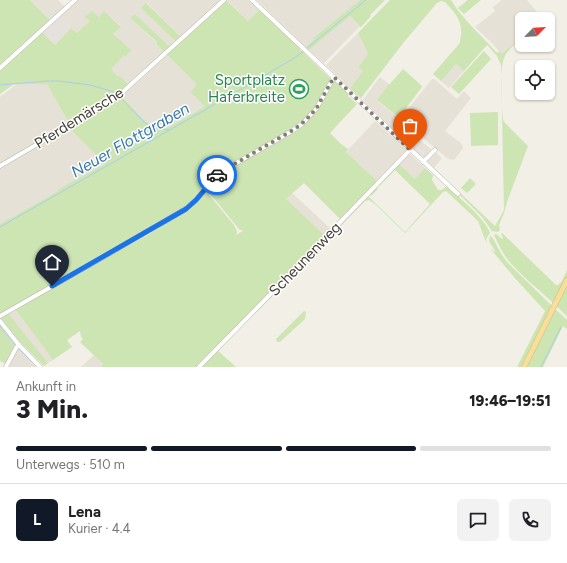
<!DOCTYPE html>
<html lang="de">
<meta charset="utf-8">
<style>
:root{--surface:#fff;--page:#f2f2f2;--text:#202124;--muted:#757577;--line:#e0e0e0;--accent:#111827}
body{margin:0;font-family:Figtree,sans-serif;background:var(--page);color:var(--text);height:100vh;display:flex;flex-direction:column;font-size:15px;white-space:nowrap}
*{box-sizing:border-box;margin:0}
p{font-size:13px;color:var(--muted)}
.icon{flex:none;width:22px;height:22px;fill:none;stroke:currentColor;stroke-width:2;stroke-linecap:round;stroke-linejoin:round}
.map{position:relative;height:367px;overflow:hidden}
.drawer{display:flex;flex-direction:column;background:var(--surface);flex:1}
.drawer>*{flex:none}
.needle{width:26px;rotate:66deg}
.buttons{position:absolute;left:515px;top:12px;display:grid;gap:8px}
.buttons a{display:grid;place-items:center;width:40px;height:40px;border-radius:6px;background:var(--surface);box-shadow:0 1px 3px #0004;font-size:20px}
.pin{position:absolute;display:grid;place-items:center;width:34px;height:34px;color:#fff;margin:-41px -17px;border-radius:50% 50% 50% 0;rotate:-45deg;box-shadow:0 0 4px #0007}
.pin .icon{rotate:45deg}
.courier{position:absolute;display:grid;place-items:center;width:40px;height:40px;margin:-20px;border:3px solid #1a73e8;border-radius:50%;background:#fff;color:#222;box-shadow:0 1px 5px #0007}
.headline em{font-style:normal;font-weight:800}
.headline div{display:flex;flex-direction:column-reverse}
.headline{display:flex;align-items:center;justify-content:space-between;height:68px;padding:0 16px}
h1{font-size:26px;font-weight:800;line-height:30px}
.bar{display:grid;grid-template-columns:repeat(4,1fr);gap:6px 4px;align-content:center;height:48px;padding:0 16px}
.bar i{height:5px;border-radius:3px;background:var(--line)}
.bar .selected{background:var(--accent)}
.bar p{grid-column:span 4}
.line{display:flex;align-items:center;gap:10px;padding:0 16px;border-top:1px solid var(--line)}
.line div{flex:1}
.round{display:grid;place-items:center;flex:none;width:42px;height:42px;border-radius:6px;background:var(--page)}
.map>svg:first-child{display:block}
</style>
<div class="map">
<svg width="567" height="367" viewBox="0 0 567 367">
<rect width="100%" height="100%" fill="#f2efe7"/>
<g fill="#e6e1d6">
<polygon points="30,0 58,0 65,7 50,20"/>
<polygon points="77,0 221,0 181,37 147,3 141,8 176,42 170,47 135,14 130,18 157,43 156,44 164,52 129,85 120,76 118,78 110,69 124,55 125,56 113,34 121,26 104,11 99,17 90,21 77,33 59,17"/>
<polygon points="227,0 248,0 259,10 248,21"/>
<polygon points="257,0 360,0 314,37 315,39 306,47"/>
<polygon points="502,0 527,0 543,19 522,19 522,37 502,55 493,44 475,27 495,11 493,7"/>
<polygon points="350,16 360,26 324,63 309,50"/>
<polygon points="358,33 368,54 358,67 363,71 350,88 326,65"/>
<polygon points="166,54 197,85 205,106 192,113 169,127 158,128 152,127 145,121 121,96"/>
<polygon points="456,64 464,71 449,88 441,81"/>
<polygon points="380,77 389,84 377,101 400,119 400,120 401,122 400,123 403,127 398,134 363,100"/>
<polygon points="432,79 434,79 457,99 464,91 471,98 445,131 462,144 463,148 454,160 448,159 408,125 405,121 405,113"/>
<polygon points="17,84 47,84 69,123 0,165 0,97"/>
<polygon points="375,121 406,150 377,181 346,152"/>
<polygon points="68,127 105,164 0,224 0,168"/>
<polygon points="416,137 432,150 424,158 422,156 424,153 412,143"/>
<polygon points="435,152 442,158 434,168 427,161"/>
<polygon points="409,153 425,168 415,179 399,164"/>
<polygon points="292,193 331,229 324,236 286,199"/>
<polygon points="15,309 53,360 48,363 8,313"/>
<polygon points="18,348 36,367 8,367"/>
<polygon points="94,355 103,365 101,367 81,367"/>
</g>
<g fill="#e5e1dc">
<polygon points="59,17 71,28 55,45 42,32"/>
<polygon points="406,129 416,137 412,143 424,154 421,157 399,137"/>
</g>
<g fill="#cde4b3">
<polygon points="0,0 30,0 50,20 0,66"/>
<polygon points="226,0 248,21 259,10 255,6 256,5 301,48 300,50 302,51 303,50 305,52 304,53 331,79 314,110 300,125 221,170 189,205 0,314 0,224 58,191 57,190 105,164 68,127 110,103 118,100 119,98 121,96 145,121 152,127 158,128 169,127 205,106 190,92 197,85 166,54"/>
<polygon points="360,0 385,0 370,15 371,16 361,27 359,27 360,26 350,16 309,50 306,47 315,39 313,38"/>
<path d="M390,0H451C463,20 481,35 496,52L498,53L499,51L502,54L522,37V39C517,43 510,48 506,54C498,65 502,106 503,120L505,123L528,146L507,202L504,213L499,225L500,230L498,232L492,231L482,217L458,193L459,192L495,226L504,210L501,65L497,56L487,45L464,71L456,64L441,81L433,74L460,43C460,38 462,34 461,30C461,18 452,10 445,2L441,1L437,3L404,42L361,98L350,88L363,71L358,67L368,54L358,33Z"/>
<polygon points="468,0 481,0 464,14 458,8"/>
<polygon points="146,3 181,37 176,42 141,8"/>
<polygon points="92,11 99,17 104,11 121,27 113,34 131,50 125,57 124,55 111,69 118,77 120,76 129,85 117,95 69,123 47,84 14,84 0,94 0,71 42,32 55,45 71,28 77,33 90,21 85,17"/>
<polygon points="135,14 170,47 164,52 156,44 157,42 130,18"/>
<polygon points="484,51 491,59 459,94 451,87"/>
<polygon points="403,69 421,85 422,87 400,116 397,116 377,100 389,84 390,84"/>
<polygon points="335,80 349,94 348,96 357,104 330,133 341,144 348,149 346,152 377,181 347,213 346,212 345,212 346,214 326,234 340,219 304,183 286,199 325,236 198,367 101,367 103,364 80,342 83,339 81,337 80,331 67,340 72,347 53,360 15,309 119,250 146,236 182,213 206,191 234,225 237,232 236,235 243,231 239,229 207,190 216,177 278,139 310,117"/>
<polygon points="498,112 498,145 471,146 470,113"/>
<path d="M399,164L415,179L425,168L433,175L432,180L438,190H442L447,186L449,188C461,200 484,217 490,233L486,239L487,244L484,237L478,221L446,191L443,192L405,233L375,204L369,200L365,201L218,351L236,367H202L282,285L365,199L367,198V197H369L405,232L430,204L395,170L377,188L378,189L371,196L370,194Z"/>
<polygon points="470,178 476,184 467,193 461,188"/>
<path d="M502,233L556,285H558L562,281L567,270V277L554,304C539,289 521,276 508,260C502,252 498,243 494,235L496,234L502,239L503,238L501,234Z"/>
<polygon points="490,236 492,237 502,255 507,262 552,306 522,367 517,367 545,311 514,277 493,252 491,249 492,249 494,252 495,251 489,241"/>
<polygon points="567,284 567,316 556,306"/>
<polygon points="555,309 567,320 567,329 563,326 543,367 526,367"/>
<polygon points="304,311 306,312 305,319 280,342 277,342 276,339"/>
<polygon points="8,313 48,363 44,366 19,341 0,317"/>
<polygon points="0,326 15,346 6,364 0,361"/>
</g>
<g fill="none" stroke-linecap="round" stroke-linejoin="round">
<g stroke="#a8cfeb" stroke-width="1">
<polyline points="306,49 366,0"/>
<polyline points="0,85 47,81 59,81 90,85 111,91 117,94"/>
<polyline points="121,98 143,121 153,128 169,130"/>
<path d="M0,227L264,76C277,67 292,61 304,51"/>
<polyline points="0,326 15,345"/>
<polyline points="19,349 37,367"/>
<polyline points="541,367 561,327"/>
</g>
<g stroke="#bdb7ab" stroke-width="5">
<g id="minor">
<polyline points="252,0 458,194"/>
<polyline points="0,68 75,0"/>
<polyline points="397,137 406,126"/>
<polyline points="423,162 435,150"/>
<polyline points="0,166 116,98 224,0"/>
<polyline points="0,316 100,259 185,209 196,200 221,172 292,131 302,124 316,109 334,77"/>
<polyline points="0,321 19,345 40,367"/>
<polyline points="6,367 16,348 19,345"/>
<polyline points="199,367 292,272 410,150"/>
</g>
</g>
<g stroke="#dbbb6d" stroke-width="6">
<polyline id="major" points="524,367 567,280"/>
</g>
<use href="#minor" stroke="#fff" stroke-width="4"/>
<use href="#major" stroke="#f7de9c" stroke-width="5"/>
</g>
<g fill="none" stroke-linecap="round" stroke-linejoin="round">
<polyline stroke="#827d75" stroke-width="4" stroke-dasharray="0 7.2" points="217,175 224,170 295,129 305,121 316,109 334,77 410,150"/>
<polyline stroke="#1a73e8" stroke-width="5" points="52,286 186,209 196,200 217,175"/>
</g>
<defs>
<g id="stadium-ring" transform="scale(1)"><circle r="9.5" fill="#fff" stroke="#2e9e5b" stroke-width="1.5"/><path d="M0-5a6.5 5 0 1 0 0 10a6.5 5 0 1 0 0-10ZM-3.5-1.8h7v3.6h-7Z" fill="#2e9e5b"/></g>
</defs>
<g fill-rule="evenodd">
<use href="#stadium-ring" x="299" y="89"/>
</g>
<g text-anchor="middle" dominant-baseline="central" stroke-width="3" stroke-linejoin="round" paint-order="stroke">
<g font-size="15" fill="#27864d" stroke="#fff" text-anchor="end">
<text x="285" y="80">Sportplatz<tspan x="285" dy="17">Haferbreite</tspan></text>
</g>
<g font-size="15" fill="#454037" stroke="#fff">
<text transform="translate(79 118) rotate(-32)">Pferdemärsche</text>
<text transform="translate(305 259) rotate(-46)">Scheunenweg</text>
</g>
<g font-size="16" font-style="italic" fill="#3878a9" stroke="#fff">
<text transform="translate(130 140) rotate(-30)">Neuer Flottgraben</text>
</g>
</g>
</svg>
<div class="buttons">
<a><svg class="needle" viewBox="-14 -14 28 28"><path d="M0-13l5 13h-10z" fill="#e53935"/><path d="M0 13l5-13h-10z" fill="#757577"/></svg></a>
<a><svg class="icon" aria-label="locate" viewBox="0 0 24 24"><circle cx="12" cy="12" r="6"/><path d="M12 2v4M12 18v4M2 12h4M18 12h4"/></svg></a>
</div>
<div class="pin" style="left:410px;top:150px;background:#ea580c"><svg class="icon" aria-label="bag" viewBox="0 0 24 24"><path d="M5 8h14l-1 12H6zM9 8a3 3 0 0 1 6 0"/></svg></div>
<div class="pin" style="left:52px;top:286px;background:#1f2937"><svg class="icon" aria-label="home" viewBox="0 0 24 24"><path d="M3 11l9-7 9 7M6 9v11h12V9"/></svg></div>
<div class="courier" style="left:217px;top:175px"><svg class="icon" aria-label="car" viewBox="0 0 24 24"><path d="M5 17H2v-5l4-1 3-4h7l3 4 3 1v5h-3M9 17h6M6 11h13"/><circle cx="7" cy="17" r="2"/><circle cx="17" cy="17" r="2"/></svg></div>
</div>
<section class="drawer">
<div class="headline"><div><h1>3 Min.</h1><p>Ankunft in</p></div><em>19:46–19:51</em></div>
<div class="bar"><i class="selected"></i><i class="selected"></i><i class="selected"></i><i></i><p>Unterwegs · 510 m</p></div>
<div class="line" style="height:72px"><b class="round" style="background:var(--accent);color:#fff">L</b><div><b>Lena</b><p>Kurier · 4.4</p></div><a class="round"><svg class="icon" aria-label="chat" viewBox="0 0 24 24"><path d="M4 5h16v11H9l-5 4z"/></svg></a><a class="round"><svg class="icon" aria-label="phone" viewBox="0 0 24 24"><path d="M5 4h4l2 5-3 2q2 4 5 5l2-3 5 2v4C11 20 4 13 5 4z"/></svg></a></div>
</section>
